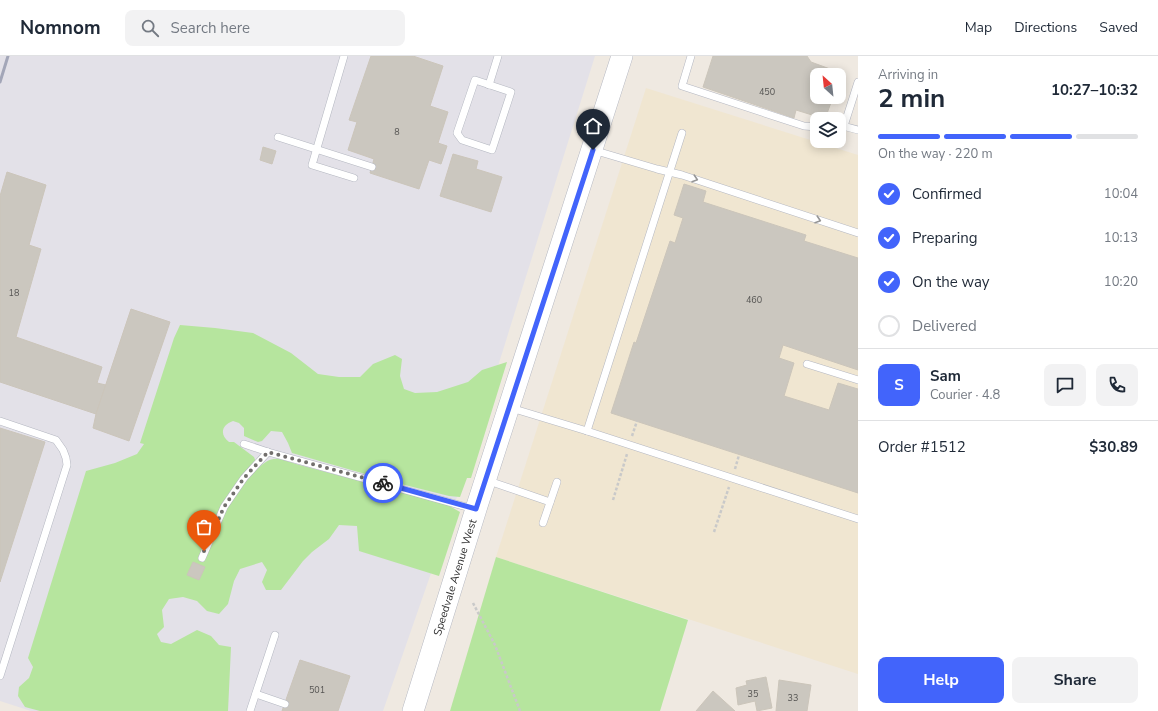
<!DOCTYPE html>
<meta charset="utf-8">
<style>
:root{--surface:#fff;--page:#f2f2f3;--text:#1f2937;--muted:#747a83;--line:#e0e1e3;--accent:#4264fb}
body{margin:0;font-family:"Nunito Sans",sans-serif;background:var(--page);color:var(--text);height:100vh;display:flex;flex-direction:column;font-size:15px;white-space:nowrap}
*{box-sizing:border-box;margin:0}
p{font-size:13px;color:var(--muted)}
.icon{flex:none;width:22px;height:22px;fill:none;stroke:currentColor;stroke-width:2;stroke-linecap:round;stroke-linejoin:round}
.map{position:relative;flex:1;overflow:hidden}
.side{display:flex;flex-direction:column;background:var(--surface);width:300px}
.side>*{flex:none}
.needle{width:26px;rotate:333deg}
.controls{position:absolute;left:810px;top:12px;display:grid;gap:8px}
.controls a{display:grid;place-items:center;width:36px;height:36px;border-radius:8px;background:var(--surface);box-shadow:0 2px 10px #0003;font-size:20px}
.pin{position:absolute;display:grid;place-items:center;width:34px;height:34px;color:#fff;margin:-41px -17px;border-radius:50% 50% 50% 0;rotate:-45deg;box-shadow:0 0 4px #0007}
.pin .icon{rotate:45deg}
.courier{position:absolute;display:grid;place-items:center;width:40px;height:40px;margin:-20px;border:3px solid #4264fb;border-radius:50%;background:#fff;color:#222;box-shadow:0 1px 5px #0007}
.summary em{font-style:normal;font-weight:700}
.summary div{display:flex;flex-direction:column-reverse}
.summary{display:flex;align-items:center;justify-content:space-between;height:68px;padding:0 20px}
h1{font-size:26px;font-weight:700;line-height:30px}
.bar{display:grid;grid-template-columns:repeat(4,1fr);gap:6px 4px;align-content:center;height:48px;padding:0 20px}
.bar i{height:5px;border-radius:3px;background:var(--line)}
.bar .on{background:var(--accent)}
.bar p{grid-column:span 4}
.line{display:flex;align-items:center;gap:10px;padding:0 20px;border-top:1px solid var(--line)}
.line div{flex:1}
.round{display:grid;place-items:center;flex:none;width:42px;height:42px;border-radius:8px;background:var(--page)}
ol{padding:0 20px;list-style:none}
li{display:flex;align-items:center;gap:12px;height:44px}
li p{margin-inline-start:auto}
li .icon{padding:4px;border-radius:50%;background:var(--accent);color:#fff;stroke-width:4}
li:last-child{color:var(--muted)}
li i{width:22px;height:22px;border:2px solid var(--line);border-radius:50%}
.action{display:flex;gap:8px;margin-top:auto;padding:8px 20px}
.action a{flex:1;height:46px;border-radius:8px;background:var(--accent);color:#fff;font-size:16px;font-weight:700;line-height:46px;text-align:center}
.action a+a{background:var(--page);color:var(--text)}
header{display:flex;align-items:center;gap:24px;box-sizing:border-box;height:56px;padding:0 20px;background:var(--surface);border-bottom:1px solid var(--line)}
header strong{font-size:19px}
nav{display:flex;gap:22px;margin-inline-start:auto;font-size:14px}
.search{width:280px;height:36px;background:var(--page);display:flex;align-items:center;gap:10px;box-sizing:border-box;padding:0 14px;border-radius:8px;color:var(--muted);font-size:15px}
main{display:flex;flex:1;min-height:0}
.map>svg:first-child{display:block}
</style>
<header>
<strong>Nomnom</strong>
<div class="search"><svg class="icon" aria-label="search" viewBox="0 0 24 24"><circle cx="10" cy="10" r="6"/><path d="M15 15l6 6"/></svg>Search here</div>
<nav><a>Map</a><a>Directions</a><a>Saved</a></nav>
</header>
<main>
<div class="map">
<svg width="858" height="655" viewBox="0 0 858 655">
<rect width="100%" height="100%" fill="#efe9e1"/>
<polygon fill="#e3e1e8" points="0,0 595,0 452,457 383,655 31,655 0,645"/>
<polygon fill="#f0e6d1" points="646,32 858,99 858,618 496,501"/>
<g fill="#b6e59e">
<path d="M180,269L215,272L253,277L291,297L318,318L339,321H360L373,308L395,299L402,303L400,320L404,333L415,337L437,336L468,326L482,314L507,306L471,422H467L460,441L449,440L393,426L292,397L288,387L282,376L271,375L262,385L258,386L244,380V372L239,367L233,365C222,369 219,378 229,386H234L254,401L256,406L255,415C272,399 275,401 296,408L446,448L460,456L439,520L359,495L357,470L339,469L329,483L312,496L303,505L281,534H266L262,526L267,514L262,506L240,513L234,525L228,548L219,558L207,555L197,545L183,541L169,543L162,554L164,571L157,578L161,586L171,588L197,574L211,580L219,589L231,591L228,655H40L25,651L18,640L19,631L29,622L33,611L28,602L86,415L115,407L137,398L144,388L140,387L174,282Z"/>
<polygon points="496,501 688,564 660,655 450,655"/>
</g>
<g fill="#cbc7bf" stroke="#cbc5ba">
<polygon points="371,0 413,0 443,10 430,50 448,56 438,87 447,90 441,108 429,104 419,133 370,117 374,103 348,94 357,66 349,64"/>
<polygon points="713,0 807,0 811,6 841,17 839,22 839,19 817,19 817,41 833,41 825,63 796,54 794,62 703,31"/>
<polygon points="263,91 276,95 272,108 260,104"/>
<polygon points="453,98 478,105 476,113 502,121 491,156 440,140"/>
<polygon points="7,116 46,129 29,189 41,193 16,281 102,311 97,327 106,329 96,358 0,326 0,140"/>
<polygon points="684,128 706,135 703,146 806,179 804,185 858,202 858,314 783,289 779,302 794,307 784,340 829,354 838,327 858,333 858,437 611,357 634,286 636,287 670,185 675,187 683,162 674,159"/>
<polygon points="131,253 170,266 129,385 93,372 96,358"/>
<polygon points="0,372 45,386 0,526"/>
<polygon points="193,506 205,511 199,524 187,519"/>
<polygon points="300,604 350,620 338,655 282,655"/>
<polygon points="766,621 772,652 757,655 755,645 738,649 736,632 747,629 746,625"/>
<polygon points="779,624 811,629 807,655 776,655"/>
<polygon points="713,635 735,655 696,655"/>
</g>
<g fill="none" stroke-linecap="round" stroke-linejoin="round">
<g stroke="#b4b7c1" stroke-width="8">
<g id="service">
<polyline points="344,0 312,109 354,122"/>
<polyline points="691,0 682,30 804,70 817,71"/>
<polygon points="475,24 511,36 492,94 462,84 457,77"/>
<polyline points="489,29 498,0"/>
<polyline points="839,69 858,74"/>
<polyline points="844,70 858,26"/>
<polyline points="278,81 372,111"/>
<polyline points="593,94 657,113 682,119 858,177"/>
<polyline points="807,308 858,324"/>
<polyline points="511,352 587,375 858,463"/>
<polyline points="0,365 56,384 63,394 66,402 67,409 0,620"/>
<polyline points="587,375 682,77"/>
<polyline points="244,388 268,396 474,453"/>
<polyline points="486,424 550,446"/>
<polyline points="543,467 557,426"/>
<polyline points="202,502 224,451 244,422 268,396"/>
<polyline points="256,638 285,648"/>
<polyline points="250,655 275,579"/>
</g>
</g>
<g stroke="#b4b7c1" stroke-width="22">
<g id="secondary">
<path id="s1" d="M413,655L476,453L622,0"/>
</g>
</g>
<g stroke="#c9c9c9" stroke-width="2.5" stroke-dasharray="3 2" stroke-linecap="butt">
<polyline points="632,380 637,365"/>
<polyline points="735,413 739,399"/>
<polyline points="613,444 627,398"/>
<polyline points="714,476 729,431"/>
<polyline points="473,547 495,589 520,655"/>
</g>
<use href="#service" stroke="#fff" stroke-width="7"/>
<use href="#secondary" stroke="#fff" stroke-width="21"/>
<polyline stroke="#a3a6b8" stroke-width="3" points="0,26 8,0"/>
</g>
<defs><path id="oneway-chevron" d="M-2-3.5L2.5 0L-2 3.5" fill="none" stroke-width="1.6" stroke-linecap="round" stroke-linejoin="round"/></defs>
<g stroke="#969696">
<use href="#oneway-chevron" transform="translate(695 123) rotate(18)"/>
<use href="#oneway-chevron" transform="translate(818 164) rotate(18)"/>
</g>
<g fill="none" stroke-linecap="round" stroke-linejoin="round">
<polyline stroke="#726f6d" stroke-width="4" stroke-dasharray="0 7.2" points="204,495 224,451 244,422 268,396 383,427"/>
<polyline stroke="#4264fb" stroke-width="5" points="383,427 476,453 593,94"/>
</g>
<g text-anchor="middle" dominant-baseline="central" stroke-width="3" stroke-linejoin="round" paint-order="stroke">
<g font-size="9" fill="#555452">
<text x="767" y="36">450</text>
<text x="397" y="76">8</text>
<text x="14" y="237">18</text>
<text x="754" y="244">460</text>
<text x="317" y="634">501</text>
<text x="753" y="638">35</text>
<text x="793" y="642">33</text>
</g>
<g font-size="11" fill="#2e2e2e" stroke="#fff">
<text stroke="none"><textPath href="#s1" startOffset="140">Speedvale Avenue West</textPath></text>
</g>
</g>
</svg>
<div class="controls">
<a><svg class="needle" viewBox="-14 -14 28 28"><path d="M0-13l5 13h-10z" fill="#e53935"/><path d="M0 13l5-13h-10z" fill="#747a83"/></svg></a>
<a><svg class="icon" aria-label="layers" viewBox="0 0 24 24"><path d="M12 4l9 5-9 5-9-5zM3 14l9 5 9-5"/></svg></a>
</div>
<div class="pin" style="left:204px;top:495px;background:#ea580c"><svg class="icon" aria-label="bag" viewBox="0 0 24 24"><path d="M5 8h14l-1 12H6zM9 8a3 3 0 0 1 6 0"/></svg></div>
<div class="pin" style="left:593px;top:94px;background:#1f2937"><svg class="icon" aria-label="home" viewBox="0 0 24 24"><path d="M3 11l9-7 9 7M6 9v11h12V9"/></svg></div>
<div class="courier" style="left:383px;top:427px"><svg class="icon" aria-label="bike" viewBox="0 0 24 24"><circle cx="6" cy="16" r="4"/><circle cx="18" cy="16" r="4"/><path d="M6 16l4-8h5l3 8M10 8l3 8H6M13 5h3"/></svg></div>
</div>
<section class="side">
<div class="summary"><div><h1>2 min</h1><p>Arriving in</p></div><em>10:27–10:32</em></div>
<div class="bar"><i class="on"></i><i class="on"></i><i class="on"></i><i></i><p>On the way · 220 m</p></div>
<ol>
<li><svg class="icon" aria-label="check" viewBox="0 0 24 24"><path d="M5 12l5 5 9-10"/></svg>Confirmed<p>10:04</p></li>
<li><svg class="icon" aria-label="check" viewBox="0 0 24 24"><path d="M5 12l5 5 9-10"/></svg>Preparing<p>10:13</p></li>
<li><svg class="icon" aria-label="check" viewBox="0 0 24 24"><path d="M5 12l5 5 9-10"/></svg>On the way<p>10:20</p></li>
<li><i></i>Delivered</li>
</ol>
<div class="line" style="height:72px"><b class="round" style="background:var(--accent);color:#fff">S</b><div><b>Sam</b><p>Courier · 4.8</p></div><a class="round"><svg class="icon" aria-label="chat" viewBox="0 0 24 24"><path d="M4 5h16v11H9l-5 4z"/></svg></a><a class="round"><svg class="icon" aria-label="phone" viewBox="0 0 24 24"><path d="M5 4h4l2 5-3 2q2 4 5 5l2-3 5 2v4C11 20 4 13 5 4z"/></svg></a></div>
<div class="line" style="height:52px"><div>Order #1512</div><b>$30.89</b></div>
<div class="action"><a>Help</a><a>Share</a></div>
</section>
</main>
